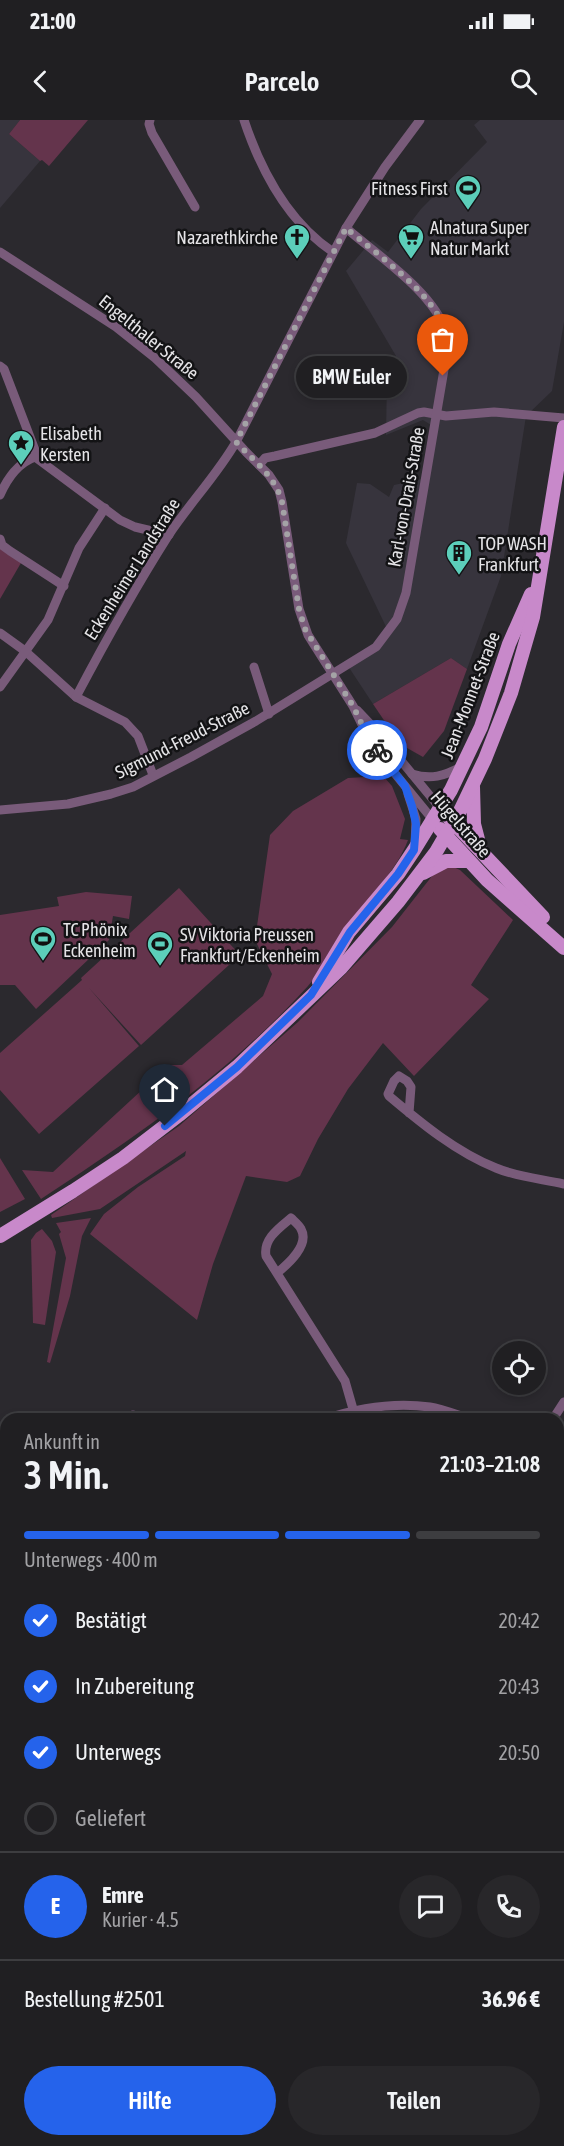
<!DOCTYPE html>
<html lang="de">
<meta charset="utf-8">
<style>
:root{--surface:#201f22;--page:#28272a;--text:#f1f3f6;--muted:#a2a2a5;--line:#3d3d40;--accent:#2563eb}
body{margin:0;font-family:"Asap Condensed",sans-serif;background:var(--page);color:var(--text);height:100vh;display:flex;flex-direction:column;font-size:22px;white-space:nowrap}
*{box-sizing:border-box;margin:0}
p{font-size:20px;color:var(--muted)}
.icon{flex:none;width:33px;height:33px;fill:none;stroke:currentColor;stroke-width:2;stroke-linecap:round;stroke-linejoin:round}
.map{position:relative;flex:1;overflow:hidden}
.sheet{position:absolute;left:0px;top:1293px;width:564px;height:734px;display:flex;flex-direction:column;background:var(--surface);border-radius:18px 18px 0 0;box-shadow:0 3px 9px #0003,0 0 0 2px var(--line)}
.sheet>*{flex:none}
.fabs{position:absolute;left:492px;top:1221px;display:grid;gap:12px}
.fabs a{display:grid;place-items:center;width:54px;height:54px;border-radius:50%;background:var(--surface);box-shadow:0 3px 9px #0003,0 0 0 2px var(--line);font-size:30px}
.pin{position:absolute;display:grid;place-items:center;width:51px;height:51px;color:#fff;margin:-62px -26px;border-radius:50% 50% 50% 0;rotate:-45deg;box-shadow:0 0 6px #0007}
.pin .icon{rotate:45deg}
.courier{position:absolute;display:grid;place-items:center;width:60px;height:60px;margin:-30px;border:4px solid #2563eb;border-radius:50%;background:#fff;color:#222;box-shadow:0 2px 8px #0007}
.bubble{position:absolute;height:42px;border-radius:21px;background:var(--surface);box-shadow:0 3px 9px #0003,0 0 0 2px var(--line);font-size:20px;font-weight:600;line-height:42px;text-align:center}
.head em{font-style:normal;font-weight:600}
.head div{display:flex;flex-direction:column-reverse}
.head{display:flex;align-items:center;justify-content:space-between;height:102px;padding:0 24px}
h1{font-size:39px;font-weight:600;line-height:45px}
.bar{display:grid;grid-template-columns:repeat(4,1fr);gap:9px 6px;align-content:center;height:72px;padding:0 24px}
.bar i{height:8px;border-radius:4px;background:var(--line)}
.bar .current{background:var(--accent)}
.bar p{grid-column:span 4}
.line{display:flex;align-items:center;gap:15px;padding:0 24px;border-top:2px solid var(--line)}
.line div{flex:1}
.round{display:grid;place-items:center;flex:none;width:63px;height:63px;border-radius:32px;background:var(--page)}
ol{padding:0 24px;list-style:none}
li{display:flex;align-items:center;gap:18px;height:66px}
li p{margin-inline-start:auto}
li .icon{padding:6px;border-radius:50%;background:var(--accent);color:#fff;stroke-width:4}
li:last-child{color:var(--muted)}
li i{width:33px;height:33px;border:3px solid var(--line);border-radius:50%}
.primary-button{display:flex;gap:12px;margin-top:auto;padding:12px 24px}
.primary-button a{flex:1;height:69px;border-radius:36px;background:var(--accent);color:#fff;font-size:24px;font-weight:600;line-height:69px;text-align:center}
.primary-button a+a{background:var(--page);color:var(--text)}
.status{display:flex;justify-content:space-between;align-items:center;height:42px;padding:0 30px;background:var(--surface);direction:ltr}
.status svg{height:16px;fill:currentColor}
header{display:flex;justify-content:space-between;align-items:center;height:78px;padding:0 24px;background:var(--surface);font-size:27px;font-weight:600}
.map>svg:first-child{display:block}
</style>
<div class="status"><b>21:00</b><svg viewBox="0 0 49 12"><path d="M0 12V9h3v3zM5 12V6h3v6zM10 12V3h3v9zM15 12V0h3v12zM26 1h20v11H26zM47 4h2v5h-2z"/></svg></div>
<header><svg class="icon" aria-label="back" viewBox="0 0 24 24"><path d="M15 5l-7 7 7 7"/></svg>Parcelo<svg class="icon" aria-label="search" viewBox="0 0 24 24"><circle cx="10" cy="10" r="6"/><path d="M15 15l6 6"/></svg></header>
<div class="map">
<svg width="564" height="2026" viewBox="0 0 564 2026">
<rect width="100%" height="100%" fill="#2b292e"/>
<g fill="#37343d">
<polygon points="0,0 20,0 9,14 40,41 0,88"/>
<polygon points="480,0 564,0 564,202 552,271 526,296 501,456 467,549 451,538 373,584 348,546 390,515 346,423 357,363 370,364 389,377 394,365 422,359 431,305 423,300 386,315 387,257 396,236 346,151 372,120 388,132 421,89 487,22 474,5"/>
</g>
<g fill="#64344c">
<polygon points="20,0 88,0 49,46 42,40 40,41 9,14"/>
<polygon points="0,421 25,436 0,479"/>
<polygon points="451,538 467,549 444,611 423,637 400,624 373,584"/>
<path d="M383,656L392,666L405,699L400,719L408,720C396,752 370,775 351,802C335,823 326,846 308,866C231,951 136,1017 41,1079L22,1050L53,1052L169,945H182L263,876L272,854L255,820L270,715L293,691L348,658Z"/>
<polygon points="449,745 460,750 513,800 471,865 489,879 414,956 383,923 348,969 318,1019 300,1056 287,1062 246,1056 213,1144 197,1200 90,1114 104,1094 138,1067 185,1036 186,1031 100,1089 52,1098 51,1095 179,1006 298,902 392,807 432,756 441,748"/>
<polygon points="179,768 240,835 141,925 89,868 139,926 39,1014 0,970 0,933 82,860 81,858"/>
<polygon points="86,772 132,776 129,799 113,796 109,820 36,889 15,865 0,865 0,795 59,786 57,777"/>
<polygon points="0,1038 25,1079 0,1092"/>
<polygon points="91,1098 82,1116 70,1176 50,1243 47,1242 66,1138 59,1114 61,1112 56,1103"/>
<polygon points="42,1109 52,1121 56,1132 45,1205 33,1203 31,1120 36,1113"/>
<polygon points="6,1412 6,1509 2,1659 0,1659 0,1413"/>
<polygon points="0,1672 6,1673 6,1970 0,1969"/>
<polygon points="159,2021 329,2020 347,2026 151,2026"/>
</g>
<g fill="none" stroke-linecap="round" stroke-linejoin="round">
<g stroke="#795b7a" stroke-width="9">
<polyline points="150,0 149,4 152,13 195,87"/>
<path d="M244,0C261,51 287,101 333,132"/>
<polyline points="0,132 116,207 155,238 196,277 246,332 269,355 279,370 282,382 299,489 308,515 353,586 367,615 383,639 433,700"/>
<polyline points="0,246 4,249 35,330 35,337 120,400 135,407 169,415"/>
<polyline points="259,345 265,338 275,336 375,313 418,293 424,292 446,296 494,292 564,298"/>
<path d="M0,375C7,359 18,343 35,337"/>
<polyline points="0,419 2,425 10,431 64,466"/>
<polyline points="0,513 25,531 76,577 125,602 138,616 153,655"/>
<polyline points="254,547 269,594"/>
<polyline points="0,567 48,500 79,428 105,388"/>
<path d="M76,577C105,522 135,468 168,416C189,384 217,355 236,322L346,108L385,47L420,0"/>
<polyline points="357,590 375,609 440,688"/>
<path d="M412,654C431,660 444,656 461,647"/>
<polyline points="408,674 416,699 415,725"/>
<path d="M0,690L68,684L111,674L133,667L191,637L256,601L376,527L397,499L406,473L447,232C447,226 447,219 446,213C436,174 376,134 346,108"/>
<path d="M409,993L411,967L407,961L399,956L394,961L388,974L389,976C421,1003 456,1032 496,1048C517,1057 542,1059 564,1064"/>
<path d="M277,1153C288,1144 310,1125 301,1109C299,1105 294,1101 291,1098C279,1108 263,1119 266,1136L345,1261L353,1289"/>
<polyline points="133,1295 143,1299"/>
<path d="M325,1299C358,1288 394,1282 430,1287C443,1289 457,1295 470,1299"/>
<polyline points="553,1299 564,1282"/>
<polyline points="558,1469 564,1460"/>
<polyline points="558,1587 564,1590"/>
<polyline points="558,1629 564,1622"/>
<polyline points="558,1837 564,1825"/>
<polyline points="558,1928 564,1930"/>
<polyline points="372,2020 388,2026"/>
<polyline points="129,2026 138,2020"/>
<polyline points="475,2026 477,2020"/>
</g>
<g stroke="#c889ca" stroke-width="14">
<polyline points="473,667 474,704 481,731"/>
<polyline points="449,698 543,797"/>
<polyline points="440,709 487,760 564,828"/>
<polyline points="423,753 446,741 469,741"/>
<polyline points="319,862 349,812 398,754 414,730 451,670 481,607 509,524 531,474"/>
<polyline points="0,1116 73,1071 123,1038 179,995 237,947 341,848 398,782 436,732 461,689 485,639 511,573 533,497 564,307"/>
</g>
</g>
<g fill="none" stroke-linecap="round" stroke-linejoin="round">
<path stroke="#a4a3a6" stroke-width="6" stroke-dasharray="0 10.8" d="M377,630L367,615L353,586L305,509L299,489L282,382C275,356 254,341 236,322L346,108C375,133 439,177 446,215C449,229 445,243 443,256"/>
<polyline stroke="#2563eb" stroke-width="8" points="165,1006 237,947 311,875 350,812 398,754 414,730 416,704 412,686 405,666 377,630"/>
</g>
<defs>
<g id="stadium-pin" transform="scale(1.35)"><path d="M0 17L-7.5 6A9.5 9.5 0 1 1 7.5 6Z" fill="#5cceba" stroke="#131315"/><path d="M0-5a6.5 5 0 1 0 0 10a6.5 5 0 1 0 0-10ZM-3.5-1.8h7v3.6h-7Z" fill="#111"/></g>
<g id="church-pin" transform="scale(1.35)"><path d="M0 17L-7.5 6A9.5 9.5 0 1 1 7.5 6Z" fill="#5cceba" stroke="#131315"/><path d="M-1.2-6h2.4v3.5h3.3v2.4h-3.3V6h-2.4V-.1h-3.3v-2.4h3.3Z" fill="#111"/></g>
<g id="supermarket-pin" transform="scale(1.35)"><path d="M0 17L-7.5 6A9.5 9.5 0 1 1 7.5 6Z" fill="#5cceba" stroke="#131315"/><path d="M-6-5.5h2.5l.6 2H6L4.5 2H-2.5L-4.4-4H-6ZM-1.5 3.2a1.3 1.3 0 1 0 .1 0ZM3 3.2a1.3 1.3 0 1 0 .1 0Z" fill="#111"/></g>
<g id="sight-pin" transform="scale(1.35)"><path d="M0 17L-7.5 6A9.5 9.5 0 1 1 7.5 6Z" fill="#5cceba" stroke="#131315"/><path d="M0-6L1.8-2.2L6-1.7L2.9 1.2L3.7 5.4L0 3.3L-3.7 5.4L-2.9 1.2L-6-1.7L-1.8-2.2Z" fill="#111"/></g>
<g id="building-pin" transform="scale(1.35)"><path d="M0 17L-7.5 6A9.5 9.5 0 1 1 7.5 6Z" fill="#5cceba" stroke="#131315"/><path d="M-4-6H4V6H1V3H-1V6H-4ZM-2.5-4.3h1.7v1.8h-1.7ZM.8-4.3h1.7v1.8H.8ZM-2.5-1h1.7V.8h-1.7ZM.8-1h1.7V.8H.8Z" fill="#111"/></g>
</defs>
<g fill-rule="evenodd">
<use href="#stadium-pin" x="468" y="68"/>
<use href="#church-pin" x="297" y="117"/>
<use href="#supermarket-pin" x="411" y="117"/>
<use href="#sight-pin" x="21" y="323"/>
<use href="#building-pin" x="459" y="433"/>
<use href="#stadium-pin" x="43" y="819"/>
<use href="#stadium-pin" x="160" y="824"/>
</g>
<g text-anchor="middle" dominant-baseline="central" stroke-width="5" stroke-linejoin="round" paint-order="stroke">
<g font-size="18" fill="#e5e4e7" stroke="#131315" text-anchor="start">
<text x="448" y="68" text-anchor="end">Fitness First</text>
<text x="430" y="107">Alnatura Super<tspan x="430" dy="21">Natur Markt</tspan></text>
<text x="278" y="117" text-anchor="end">Nazarethkirche</text>
<text x="40" y="313">Elisabeth<tspan x="40" dy="21">Kersten</tspan></text>
<text x="478" y="423">TOP WASH<tspan x="478" dy="21">Frankfurt</tspan></text>
<text x="63" y="809">TC Phönix<tspan x="63" dy="21">Eckenheim</tspan></text>
<text x="180" y="814">SV Viktoria Preussen<tspan x="180" dy="21">Frankfurt/Eckenheim</tspan></text>
</g>
<g font-size="18" fill="#e5e4e7" stroke="#131315">
<text transform="translate(149 217) rotate(39)">Engelthaler Straße</text>
<text transform="translate(406 377) rotate(-80)">Karl-von-Drais-Straße</text>
<text transform="translate(132 449) rotate(-58)">Eckenheimer Landstraße</text>
<text transform="translate(470 575) rotate(-69)">Jean-Monnet-Straße</text>
<text transform="translate(182 620) rotate(-27)">Sigmund-Freud-Straße</text>
<text transform="translate(461 704) rotate(49)">Hügelstraße</text>
</g>
</g>
</svg>
<div class="fabs">
<a><svg class="icon" aria-label="locate" viewBox="0 0 24 24"><circle cx="12" cy="12" r="6"/><path d="M12 2v4M12 18v4M2 12h4M18 12h4"/></svg></a>
</div>
<div class="pin" style="left:443px;top:256px;background:#ea580c"><svg class="icon" aria-label="bag" viewBox="0 0 24 24"><path d="M5 8h14l-1 12H6zM9 8a3 3 0 0 1 6 0"/></svg></div>
<div class="pin" style="left:165px;top:1006px;background:#1f2937"><svg class="icon" aria-label="home" viewBox="0 0 24 24"><path d="M3 11l9-7 9 7M6 9v11h12V9"/></svg></div>
<div class="courier" style="left:377px;top:630px"><svg class="icon" aria-label="bike" viewBox="0 0 24 24"><circle cx="6" cy="16" r="4"/><circle cx="18" cy="16" r="4"/><path d="M6 16l4-8h5l3 8M10 8l3 8H6M13 5h3"/></svg></div>
<div class="bubble" style="left:296px;top:236px;width:111px">BMW Euler</div>
<section class="sheet">
<div class="head"><div><h1>3 Min.</h1><p>Ankunft in</p></div><em>21:03–21:08</em></div>
<div class="bar"><i class="current"></i><i class="current"></i><i class="current"></i><i></i><p>Unterwegs · 400 m</p></div>
<ol>
<li><svg class="icon" aria-label="check" viewBox="0 0 24 24"><path d="M5 12l5 5 9-10"/></svg>Bestätigt<p>20:42</p></li>
<li><svg class="icon" aria-label="check" viewBox="0 0 24 24"><path d="M5 12l5 5 9-10"/></svg>In Zubereitung<p>20:43</p></li>
<li><svg class="icon" aria-label="check" viewBox="0 0 24 24"><path d="M5 12l5 5 9-10"/></svg>Unterwegs<p>20:50</p></li>
<li><i></i>Geliefert</li>
</ol>
<div class="line" style="height:108px"><b class="round" style="background:var(--accent);color:#fff">E</b><div><b>Emre</b><p>Kurier · 4.5</p></div><a class="round"><svg class="icon" aria-label="chat" viewBox="0 0 24 24"><path d="M4 5h16v11H9l-5 4z"/></svg></a><a class="round"><svg class="icon" aria-label="phone" viewBox="0 0 24 24"><path d="M5 4h4l2 5-3 2q2 4 5 5l2-3 5 2v4C11 20 4 13 5 4z"/></svg></a></div>
<div class="line" style="height:78px"><div>Bestellung #2501</div><b>36.96 €</b></div>
<div class="primary-button"><a>Hilfe</a><a>Teilen</a></div>
</section>
</div>
